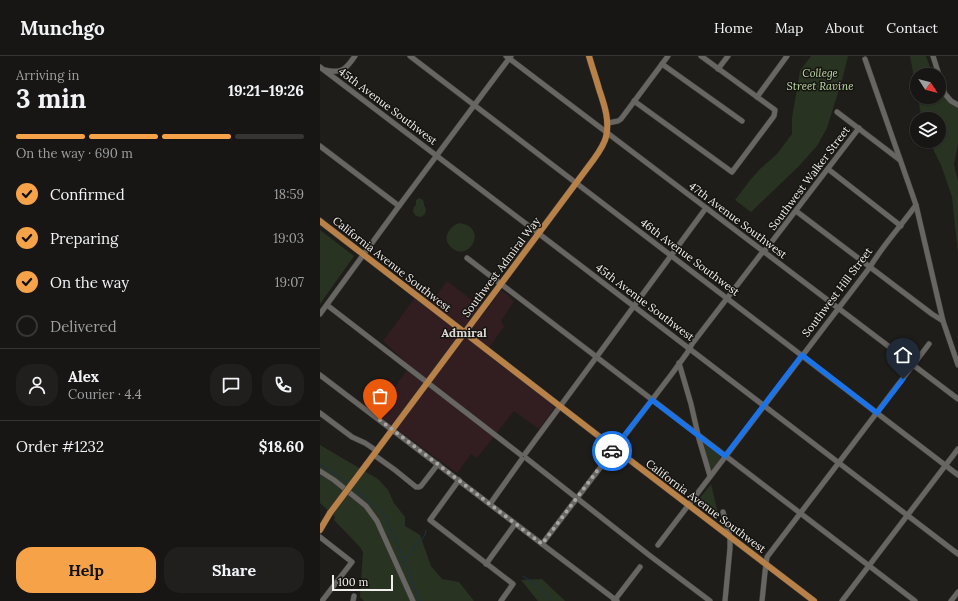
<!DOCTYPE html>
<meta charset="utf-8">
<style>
:root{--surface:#171614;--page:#201f1d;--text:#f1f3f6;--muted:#9e9fa0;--line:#363534;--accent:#f6a248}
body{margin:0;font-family:Lora,serif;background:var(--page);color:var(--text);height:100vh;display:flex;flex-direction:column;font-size:15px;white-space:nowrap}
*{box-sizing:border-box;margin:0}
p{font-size:13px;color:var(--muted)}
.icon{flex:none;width:22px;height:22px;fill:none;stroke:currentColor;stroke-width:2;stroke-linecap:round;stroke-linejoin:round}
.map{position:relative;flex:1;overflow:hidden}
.drawer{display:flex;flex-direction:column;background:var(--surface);width:320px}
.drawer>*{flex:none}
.needle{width:26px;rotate:126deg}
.buttons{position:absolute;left:590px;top:12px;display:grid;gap:8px}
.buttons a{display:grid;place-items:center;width:36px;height:36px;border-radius:50%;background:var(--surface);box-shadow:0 1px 3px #0004,0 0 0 1px var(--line);font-size:20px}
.scale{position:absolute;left:12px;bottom:10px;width:61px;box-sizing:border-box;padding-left:4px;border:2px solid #f1efed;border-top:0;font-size:11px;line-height:14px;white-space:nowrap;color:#f1efed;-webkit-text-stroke:3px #161411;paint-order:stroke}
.pin{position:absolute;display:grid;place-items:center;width:34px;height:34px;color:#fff;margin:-41px -17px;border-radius:50% 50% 50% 0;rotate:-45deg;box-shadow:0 0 4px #0007}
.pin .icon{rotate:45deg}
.courier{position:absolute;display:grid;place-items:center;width:40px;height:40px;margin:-20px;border:3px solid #1a73e8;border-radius:50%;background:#fff;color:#222;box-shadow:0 1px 5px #0007}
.headline em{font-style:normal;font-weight:800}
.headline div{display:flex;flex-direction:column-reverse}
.headline{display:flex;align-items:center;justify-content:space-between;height:68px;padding:0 16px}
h1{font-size:26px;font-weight:800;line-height:30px}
.bar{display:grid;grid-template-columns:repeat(4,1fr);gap:6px 4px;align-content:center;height:48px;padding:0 16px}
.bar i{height:5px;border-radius:3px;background:var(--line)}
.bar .active{background:var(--accent)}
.bar p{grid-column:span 4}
.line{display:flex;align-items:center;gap:10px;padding:0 16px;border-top:1px solid var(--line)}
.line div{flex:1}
.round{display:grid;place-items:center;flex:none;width:42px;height:42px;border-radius:16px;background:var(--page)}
ol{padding:0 16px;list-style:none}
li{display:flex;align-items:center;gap:12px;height:44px}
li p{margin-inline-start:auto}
li .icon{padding:4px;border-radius:50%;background:var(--accent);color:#111;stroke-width:4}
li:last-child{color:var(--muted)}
li i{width:22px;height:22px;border:2px solid var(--line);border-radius:50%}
.cta{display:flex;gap:8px;margin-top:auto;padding:8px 16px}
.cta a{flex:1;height:46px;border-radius:16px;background:var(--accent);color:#111;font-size:16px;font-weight:800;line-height:46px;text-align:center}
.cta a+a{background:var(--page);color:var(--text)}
header{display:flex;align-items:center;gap:24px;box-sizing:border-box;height:56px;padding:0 20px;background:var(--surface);border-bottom:1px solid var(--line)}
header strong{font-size:19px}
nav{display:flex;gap:22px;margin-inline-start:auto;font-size:14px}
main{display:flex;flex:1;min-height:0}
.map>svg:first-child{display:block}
</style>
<header>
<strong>Munchgo</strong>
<nav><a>Home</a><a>Map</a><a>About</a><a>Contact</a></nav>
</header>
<main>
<section class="drawer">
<div class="headline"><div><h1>3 min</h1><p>Arriving in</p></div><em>19:21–19:26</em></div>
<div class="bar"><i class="active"></i><i class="active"></i><i class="active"></i><i></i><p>On the way · 690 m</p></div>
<ol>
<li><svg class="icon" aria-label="check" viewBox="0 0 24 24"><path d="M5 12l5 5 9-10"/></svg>Confirmed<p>18:59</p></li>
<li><svg class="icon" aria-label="check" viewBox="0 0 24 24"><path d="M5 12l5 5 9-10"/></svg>Preparing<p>19:03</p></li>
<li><svg class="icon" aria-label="check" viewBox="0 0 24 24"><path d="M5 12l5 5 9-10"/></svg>On the way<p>19:07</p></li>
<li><i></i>Delivered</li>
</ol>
<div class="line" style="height:72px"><a class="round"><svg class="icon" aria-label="person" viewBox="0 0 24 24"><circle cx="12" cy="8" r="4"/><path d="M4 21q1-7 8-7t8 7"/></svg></a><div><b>Alex</b><p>Courier · 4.4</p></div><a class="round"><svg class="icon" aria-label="chat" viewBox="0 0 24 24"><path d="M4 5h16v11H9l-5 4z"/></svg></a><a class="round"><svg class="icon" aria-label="phone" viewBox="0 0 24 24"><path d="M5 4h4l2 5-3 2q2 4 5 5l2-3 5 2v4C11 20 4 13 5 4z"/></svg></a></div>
<div class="line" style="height:52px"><div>Order #1232</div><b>$18.60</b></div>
<div class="cta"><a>Help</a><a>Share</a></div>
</section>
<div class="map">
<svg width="638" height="545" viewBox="0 0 638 545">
<rect width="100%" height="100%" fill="#1f1d1a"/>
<polygon fill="#321e20" points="127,225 166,255 181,234 194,245 181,265 184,271 165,297 204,326 235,351 219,373 194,355 157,402 151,398 137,417 56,358 90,310 63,285 100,235 113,244"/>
<g fill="#293321">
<polygon points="491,0 528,0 522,24 507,72 497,90 478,111 431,156 415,144 431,123 441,112 457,98 472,78 472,62 480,15"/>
<polygon points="590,0 606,0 613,19 597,19 597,37"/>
<polygon points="619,33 638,52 638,87 634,109 638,125 638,198 632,141 621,109 609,85 619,85 619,63 602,63 600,53 598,41 619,41"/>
<polygon points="99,142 103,144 104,147 104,149 106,153 105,158 101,161 96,160 93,156 94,151 96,149 96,144"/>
<path d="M139,167C171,171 147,211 129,189C122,180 131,170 139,167Z"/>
<polygon points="0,174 34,200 0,248"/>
<polygon points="382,385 400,399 401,402 391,415"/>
<polygon points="0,389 58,423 68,434 74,447 85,461 85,470 100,479 111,510 122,523 139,526 154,545 44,545 40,541 43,496 40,491 14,464 15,461 0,447"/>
<polygon points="391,428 398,457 394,462 375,448"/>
<polygon points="222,523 245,545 218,545 201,524"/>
</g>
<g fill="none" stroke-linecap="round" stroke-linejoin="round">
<g stroke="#1c3148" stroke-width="1">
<polyline points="0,408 23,423 29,428"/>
<polyline points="33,432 62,455 75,482 96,535 101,545"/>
<polyline points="84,503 86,502 90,499 96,488 102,483 105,479 106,474"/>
<path d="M203,520C214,528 224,531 230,545"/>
</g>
<g stroke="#3c3a38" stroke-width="6">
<g id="minor">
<polyline points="90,0 638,419"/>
<polyline points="186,0 638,343"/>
<polyline points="613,0 625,38 631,45 638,49"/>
<polyline points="545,3 596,149 623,265 638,309"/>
<polyline points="342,8 422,65"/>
<polyline points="0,11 218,177 638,498"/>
<polyline points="398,13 408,0"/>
<path d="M5,14C22,18 26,13 35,0"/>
<polyline points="437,41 467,0"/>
<polyline points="314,45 412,116 454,60 455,54 381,0"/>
<polyline points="517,56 580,104"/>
<polyline points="288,67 298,65 301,63 348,0"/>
<polyline points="0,90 79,150"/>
<polyline points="508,113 581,170"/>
<polyline points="476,155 612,258 623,265"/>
<polyline points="147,202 274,299"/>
<polyline points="7,249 201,399"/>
<polyline points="0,258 79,150 191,0"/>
<polyline points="278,299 386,152"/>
<polyline points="279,303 595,545"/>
<polyline points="359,307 371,348 379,383 390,420"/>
<polyline points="0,319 297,545"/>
<polyline points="0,357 32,381 45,387 57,395"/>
<polyline points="205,398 275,303"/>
<polyline points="54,399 75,414 96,431 99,431 101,430 118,408"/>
<polyline points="206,402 329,499 390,545"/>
<polyline points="0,415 14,424 46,450 57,465 93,545"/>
<polyline points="139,424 110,464 193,528 181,545"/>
<polyline points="170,448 202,403"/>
<polyline points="403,456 410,481 410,492 405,545"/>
<polyline points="0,481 32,506 2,545"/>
<polyline points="222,488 351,319 367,297 372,288 441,198 447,192 539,72"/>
<path d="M338,489L550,211C563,189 581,170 596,149"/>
<polyline points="166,508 195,468"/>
<polyline points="33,545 34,540"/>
<polyline points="294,545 320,511"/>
<polyline points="442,545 445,516 447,501 609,288"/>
<polyline points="522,545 638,393"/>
<polyline points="631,545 638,536"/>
</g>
</g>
<g stroke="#3c3a38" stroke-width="7">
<g id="major">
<polyline points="0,165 298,395 494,545"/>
<path d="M46,409L274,103C279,96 284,89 286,81C290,64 284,48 279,33C276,22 272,11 269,0"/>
<polyline points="0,474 10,457"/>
</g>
</g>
<use href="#minor" stroke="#686663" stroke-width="5"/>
<use href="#major" stroke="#b88148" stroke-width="6"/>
<g stroke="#3c3a38" stroke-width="7" stroke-linecap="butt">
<polyline id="major-bridge" points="10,457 46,409"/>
</g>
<use href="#major-bridge" stroke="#b88148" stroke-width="6"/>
</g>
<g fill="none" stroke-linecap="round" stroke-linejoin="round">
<polyline stroke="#a8a6a3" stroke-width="4" stroke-dasharray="0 7.2" points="60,364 222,488 292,395"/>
<polyline stroke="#1a73e8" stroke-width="5" points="292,395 332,344 405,400 482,299 557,357 583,323"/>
</g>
<g text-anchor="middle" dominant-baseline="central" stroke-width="3" stroke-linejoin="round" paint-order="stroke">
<g font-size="11" font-style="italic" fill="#bedba6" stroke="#161411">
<text x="500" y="17">College<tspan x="500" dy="13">Street Ravine</tspan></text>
</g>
<g font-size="11" fill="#f1efed" stroke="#161411">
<text transform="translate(68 50) rotate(37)">45th Avenue Southwest</text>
<text transform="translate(489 122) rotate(-53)">Southwest Walker Street</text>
<text transform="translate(418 164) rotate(37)">47th Avenue Southwest</text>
<text transform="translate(370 201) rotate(37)">46th Avenue Southwest</text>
<text transform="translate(72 208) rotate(38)">California Avenue Southwest</text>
<text transform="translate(181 211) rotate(-53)">Southwest Admiral Way</text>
<text transform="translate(517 236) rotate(-53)">Southwest Hill Street</text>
<text transform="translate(325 246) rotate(37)">45th Avenue Southwest</text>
<text transform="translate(386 450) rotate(37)">California Avenue Southwest</text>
</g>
<g font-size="12" font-weight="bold" fill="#dedbd7" stroke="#161411">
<text x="144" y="276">Admiral</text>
</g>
</g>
</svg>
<div class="buttons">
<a><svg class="needle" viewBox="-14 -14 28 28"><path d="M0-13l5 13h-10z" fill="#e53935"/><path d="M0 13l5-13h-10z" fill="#9e9fa0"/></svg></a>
<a><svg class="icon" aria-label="layers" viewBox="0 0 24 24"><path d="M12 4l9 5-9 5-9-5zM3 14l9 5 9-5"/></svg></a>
</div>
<div class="scale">100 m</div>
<div class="pin" style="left:60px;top:364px;background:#ea580c"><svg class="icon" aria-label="bag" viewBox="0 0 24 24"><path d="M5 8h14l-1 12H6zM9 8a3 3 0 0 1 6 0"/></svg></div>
<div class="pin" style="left:583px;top:323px;background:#1f2937"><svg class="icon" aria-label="home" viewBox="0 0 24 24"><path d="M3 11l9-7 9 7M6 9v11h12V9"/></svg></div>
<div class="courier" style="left:292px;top:395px"><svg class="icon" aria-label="car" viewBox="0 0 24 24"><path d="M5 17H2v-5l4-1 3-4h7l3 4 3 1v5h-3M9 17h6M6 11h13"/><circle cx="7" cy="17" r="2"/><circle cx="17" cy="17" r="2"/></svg></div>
</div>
</main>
